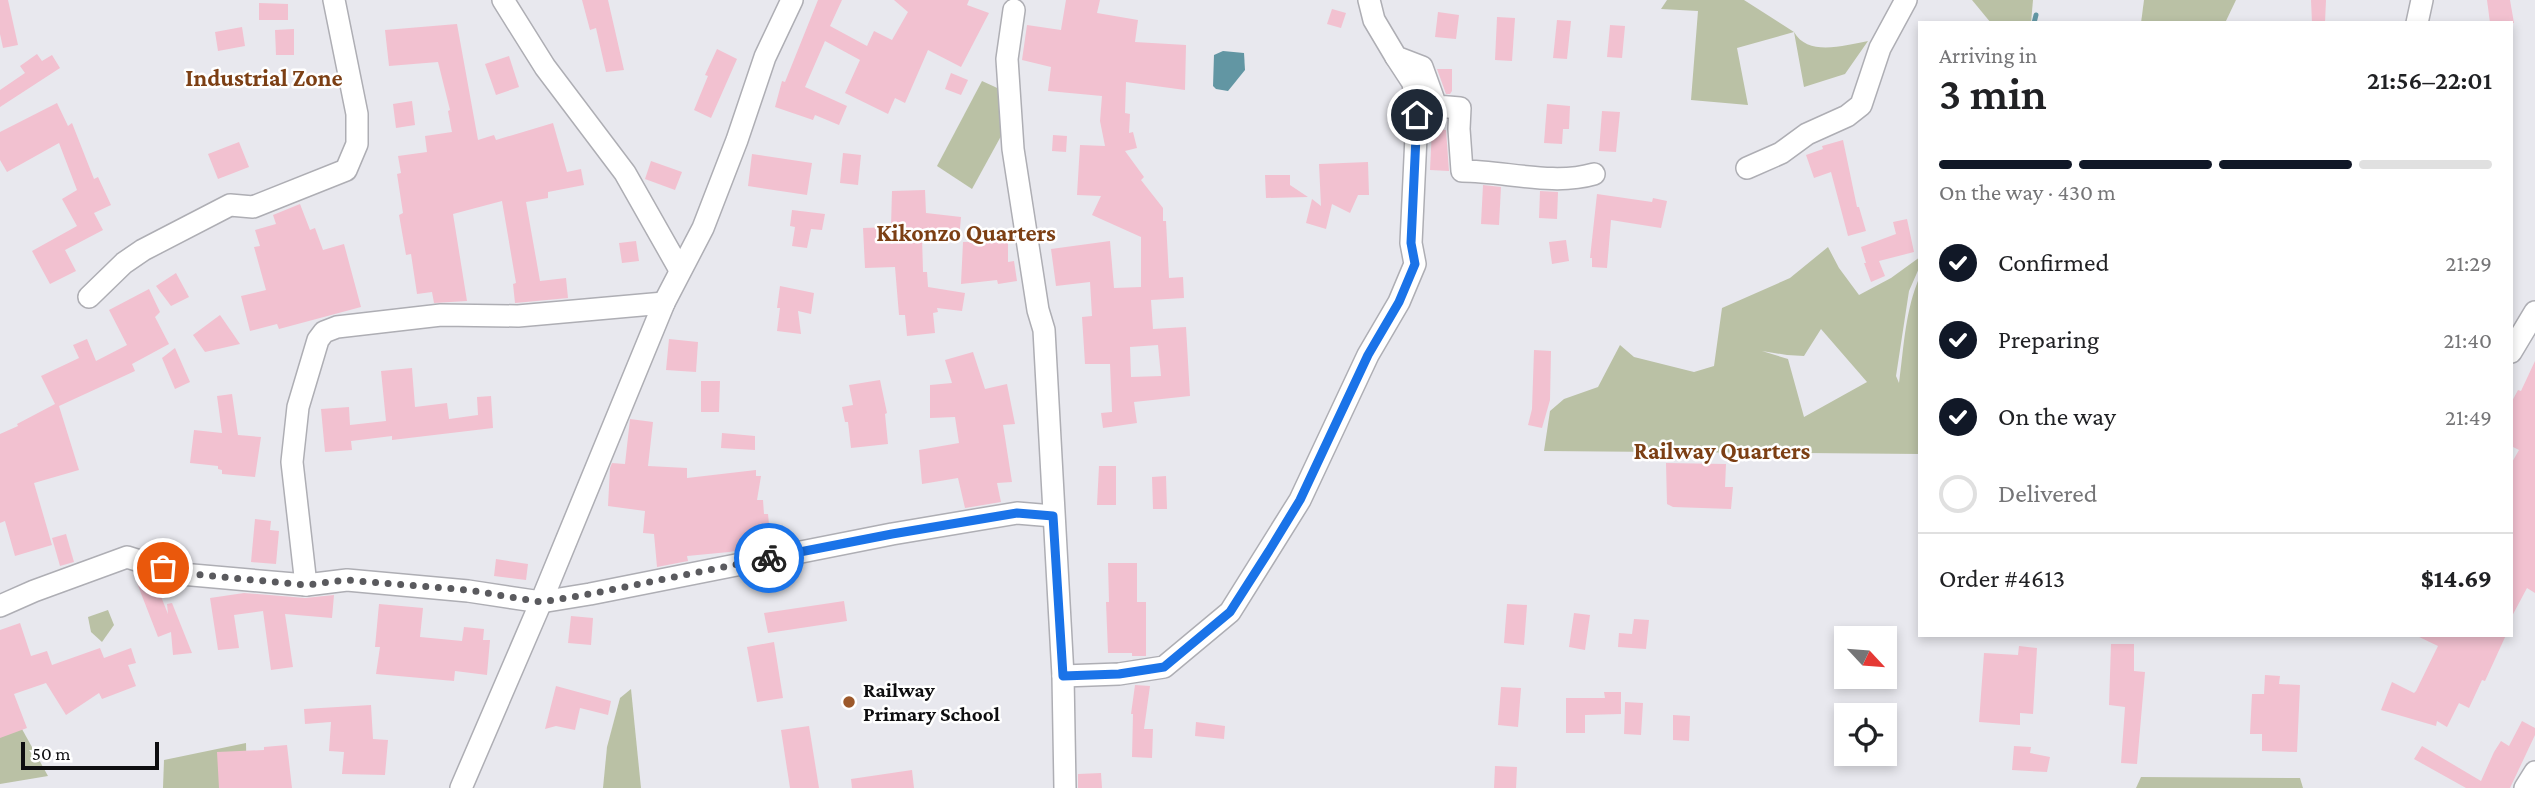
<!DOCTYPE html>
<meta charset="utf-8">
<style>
:root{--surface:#fff;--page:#f2f2f2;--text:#202124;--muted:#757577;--line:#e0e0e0;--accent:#111827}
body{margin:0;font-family:"Crimson Pro",serif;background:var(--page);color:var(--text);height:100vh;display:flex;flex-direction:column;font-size:26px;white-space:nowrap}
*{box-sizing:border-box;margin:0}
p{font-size:23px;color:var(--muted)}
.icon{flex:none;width:38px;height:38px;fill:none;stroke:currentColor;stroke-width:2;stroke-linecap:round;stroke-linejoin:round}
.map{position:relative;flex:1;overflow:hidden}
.side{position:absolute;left:1918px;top:21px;width:595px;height:616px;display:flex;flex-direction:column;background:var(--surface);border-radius:0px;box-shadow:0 4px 10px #0003}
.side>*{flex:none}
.needle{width:46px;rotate:116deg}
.tools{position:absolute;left:1834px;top:626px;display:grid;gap:14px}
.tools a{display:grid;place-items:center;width:63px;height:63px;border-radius:0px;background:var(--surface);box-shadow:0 4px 10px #0003;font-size:35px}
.scale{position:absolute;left:21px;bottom:18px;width:138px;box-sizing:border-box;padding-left:7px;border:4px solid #0e0e10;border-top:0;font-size:19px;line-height:24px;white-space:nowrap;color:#0e0e10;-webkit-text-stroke:5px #fff;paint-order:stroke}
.pin{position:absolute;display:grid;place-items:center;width:60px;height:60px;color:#fff;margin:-30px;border:4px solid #fff;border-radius:50%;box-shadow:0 2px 7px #0007}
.courier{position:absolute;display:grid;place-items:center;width:70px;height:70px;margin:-35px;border:5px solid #1a73e8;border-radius:50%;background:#fff;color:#222;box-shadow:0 2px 9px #0007}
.headline em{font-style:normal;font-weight:600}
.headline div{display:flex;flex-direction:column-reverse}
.headline{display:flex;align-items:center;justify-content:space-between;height:119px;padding:0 21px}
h1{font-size:46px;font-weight:600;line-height:52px}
.bar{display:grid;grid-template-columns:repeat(4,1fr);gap:10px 7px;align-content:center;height:84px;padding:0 21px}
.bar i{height:9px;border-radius:5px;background:var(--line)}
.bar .selected{background:var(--accent)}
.bar p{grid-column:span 4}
.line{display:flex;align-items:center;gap:18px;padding:0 21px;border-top:2px solid var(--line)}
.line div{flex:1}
ol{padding:0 21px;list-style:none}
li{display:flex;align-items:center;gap:21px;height:77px}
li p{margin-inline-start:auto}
li .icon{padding:7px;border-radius:50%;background:var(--accent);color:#fff;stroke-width:4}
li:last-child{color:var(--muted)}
li i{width:38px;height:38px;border:4px solid var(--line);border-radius:50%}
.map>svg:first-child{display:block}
</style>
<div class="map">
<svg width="2535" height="788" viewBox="0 0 2535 788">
<rect width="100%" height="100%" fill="#e8e8ee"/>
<g fill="#bac1a5" fill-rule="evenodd">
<path d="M1667,0H1744L1794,32C1808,57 1845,45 1868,41L1845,74L1804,87L1794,32L1737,48L1748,105L1691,100L1698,11L1661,9Z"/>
<polygon points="1972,0 2033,0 2031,23 1991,23"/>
<polygon points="2144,0 2236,0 2225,23 2141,23"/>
<polygon points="982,81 1006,92 1006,127 972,189 937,166"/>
<path d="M1828,247L1839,268L1859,295L1891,278L1920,257V266L1909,291L1896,376L1899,383C1904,347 1905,310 1920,276V454L1544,451L1550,411L1564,399L1598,387L1620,345L1634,357L1694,372L1714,366L1722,308L1790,278ZM1821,329L1867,382L1804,417L1788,359L1762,351L1787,355L1804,356Z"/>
<polygon points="108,610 114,625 102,642 91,632 88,617"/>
<polygon points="631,689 641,788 603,788 607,747 620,698"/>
<polygon points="7,702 48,776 0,784 0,705"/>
<polygon points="246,743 247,788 163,788 164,760"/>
<polygon points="2141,777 2300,778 2303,788 2136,788"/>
</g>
<polygon fill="#6296a3" points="1223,51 1244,53 1245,70 1228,91 1216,89 1213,86 1214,55"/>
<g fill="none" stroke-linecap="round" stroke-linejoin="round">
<polyline stroke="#6296a3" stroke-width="5" points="2034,23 2036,15"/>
</g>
<g fill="#f2c1d0" fill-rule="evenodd">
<polygon points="0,0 8,0 18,45 3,48 0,34"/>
<polygon points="582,0 608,0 624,70 606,72 596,28 590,30"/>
<polygon points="818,0 842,0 830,26 867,46 874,31 892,40 908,12 894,0 969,0 967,5 989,13 961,67 928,50 905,103 895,98 888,114 845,93 860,60 825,41 805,87 847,106 839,125 815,115 813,120 775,107 782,81 785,82"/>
<path d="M1066,0H1100L1097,13L1138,20L1135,42L1186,45L1185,90L1126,82L1125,113L1130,114L1129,133L1133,132L1137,148L1125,151L1144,177L1141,180L1163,208V221H1166L1169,278L1183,277L1184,298L1151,300L1153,329L1186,327L1190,396L1134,402L1137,423L1103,428L1101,413L1112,412L1110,364H1085L1082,317L1092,316L1090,282L1056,286L1051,249L1110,241L1114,288L1141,287V237L1092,215L1101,196L1077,195L1080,145L1105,146L1100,121L1102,96L1048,91L1051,67L1022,60L1027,25L1061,30ZM1158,345L1161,376L1131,377L1130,347Z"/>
<polygon points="2311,0 2326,0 2325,23 2312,23"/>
<polygon points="2487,0 2510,0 2514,23 2490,23"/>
<polygon points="259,3 288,4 288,20 259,20"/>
<polygon points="1332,9 1346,13 1341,28 1327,24"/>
<polygon points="1438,12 1459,15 1456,39 1435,37"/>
<polygon points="1497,17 1515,18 1512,61 1495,60"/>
<polygon points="1557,20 1571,21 1567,59 1553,58"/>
<polygon points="457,24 478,140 494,135 496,140 553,123 567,172 581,169 584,185 548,192 548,198 526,202 540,281 566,278 568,298 515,303 513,284 516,283 502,201 453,214 467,301 434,303 432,292 417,294 411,254 406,255 399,215 403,213 397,174 401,173 398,156 427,152 425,136 452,132 448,111 450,110 438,62 389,66 385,30"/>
<polygon points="1610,25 1625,26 1622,58 1607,57"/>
<polygon points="242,27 245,46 218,51 215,32"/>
<polygon points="294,29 294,55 276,55 275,30"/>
<polygon points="717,49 737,59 711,118 694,110 708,76 705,75"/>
<polygon points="37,54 42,61 52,55 60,68 0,107 0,90 25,73 20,66"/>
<polygon points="509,56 519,87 496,95 485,64"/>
<polygon points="1437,69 1452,69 1452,91 1450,94 1446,94"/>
<polygon points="951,73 968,80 961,95 945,89"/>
<polygon points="412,101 415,125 396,128 393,104"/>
<polygon points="57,103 68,126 72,123 94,179 98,177 111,205 94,213 103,230 65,250 76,271 50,284 32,251 77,226 62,199 77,190 59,143 7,172 0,160 0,132"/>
<polygon points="1547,104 1570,106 1569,129 1563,129 1562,144 1544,143"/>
<polygon points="1602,111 1620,112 1616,152 1599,151"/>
<polygon points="1432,129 1446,130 1449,171 1430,170"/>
<polygon points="1053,135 1067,136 1066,152 1052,151"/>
<polygon points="1843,140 1857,207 1859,207 1866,231 1848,236 1831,172 1814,178 1806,155 1823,149 1822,146"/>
<polygon points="239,142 249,167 218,179 208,154"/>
<polygon points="843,153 861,155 858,185 840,183"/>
<polygon points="752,154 812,163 807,195 748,186"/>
<polygon points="651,161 682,172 675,190 645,179"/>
<polygon points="1368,162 1369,195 1358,195 1350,213 1332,204 1326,229 1306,223 1312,199 1321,206 1319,164"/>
<polygon points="1265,175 1290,175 1290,185 1308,197 1266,198"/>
<polygon points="1483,185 1501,187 1499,225 1481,224"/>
<polygon points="925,190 926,213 961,217 959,240 922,236 923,272 927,272 928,287 965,293 962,311 937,308 938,312 933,313 935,333 907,336 905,315 899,315 895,267 865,268 863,228 891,227 892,191"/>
<polygon points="1540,191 1558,192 1557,219 1539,218"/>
<polygon points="1597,194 1652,202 1653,198 1667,201 1661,228 1611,220 1607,268 1592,267 1592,258 1590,258"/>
<polygon points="300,204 310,230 315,228 323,250 344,244 361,307 279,329 277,324 250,331 241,296 266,290 254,247 260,246 255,230 276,224 273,215"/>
<polygon points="792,210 825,214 822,230 811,229 807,248 792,246 795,227 790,226"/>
<polygon points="1907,219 1914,252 1879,261 1885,276 1871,282 1864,263 1866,263 1861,247 1896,234 1893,222"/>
<polygon points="1566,240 1569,261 1552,264 1549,242"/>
<polygon points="636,241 639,261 622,263 619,243"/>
<polygon points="1008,241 1008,262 1014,261 1017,281 998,284 997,280 961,284 963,242"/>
<polygon points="176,273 189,297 171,306 156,286"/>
<polygon points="780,286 814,293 811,314 798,311 801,334 777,331 780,308 777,308"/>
<polygon points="149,289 160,312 155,317 169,344 132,364 135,371 59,406 79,470 34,483 52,545 15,556 5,521 0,523 0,434 18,426 17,424 55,404 41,376 79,358 73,345 87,339 96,361 127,345 109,310"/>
<polygon points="220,315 240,344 205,352 193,335"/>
<polygon points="669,339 698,342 696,372 666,370"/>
<polygon points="175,348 190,382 175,389 162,358"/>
<polygon points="1534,350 1551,351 1550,400 1542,428 1528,425 1532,409"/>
<polygon points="973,352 985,389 1007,384 1015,424 1003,425 1012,482 997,483 1001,502 965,508 958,478 922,484 919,450 959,443 955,417 930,418 930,385 952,383 945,360"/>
<polygon points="2535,361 2535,593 2527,588 2511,618 2511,464 2519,450 2511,446 2511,403 2518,390 2521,391"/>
<polygon points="412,368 415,407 447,403 449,419 478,415 477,397 491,396 493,428 392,440 392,436 351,441 352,450 325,452 321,409 349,407 350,425 386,421 381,371"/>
<polygon points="880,380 887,413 885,414 888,444 851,448 848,422 845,422 842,407 853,405 849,385"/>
<polygon points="701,381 720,381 719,412 701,412"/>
<polygon points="232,394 238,435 261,437 255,477 222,474 222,470 218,469 218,466 190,463 194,430 222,433 217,396"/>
<polygon points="630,419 653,422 648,466 687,468 687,478 756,470 756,476 761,476 757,500 763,500 764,514 768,514 771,545 729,552 687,556 688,561 657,567 654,534 643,533 645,511 608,506 610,468 612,463 625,464"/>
<polygon points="722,433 755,436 755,450 721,448"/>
<polygon points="1666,463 1726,464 1725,487 1733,487 1731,509 1673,507 1667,504"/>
<polygon points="1099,466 1116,466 1116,505 1097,505"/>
<polygon points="1166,476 1167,509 1153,509 1152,477"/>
<polygon points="255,519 271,521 270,530 279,531 276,564 251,562"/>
<polygon points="66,534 74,562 60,566 52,538"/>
<polygon points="496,559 528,564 526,580 494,576"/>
<polygon points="1108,563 1137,563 1137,602 1146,602 1146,656 1132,656 1132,653 1108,653 1106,602 1109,602"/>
<polygon points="149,578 154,579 168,614 167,604 172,603 192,653 173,655 171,632 158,637 137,583"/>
<polygon points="244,593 305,598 334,595 332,618 285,614 293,667 271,670 263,611 234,615 239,648 218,650 210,598"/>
<polygon points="844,601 847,621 768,633 764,613"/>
<polygon points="379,604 423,608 420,637 462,641 464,627 484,629 483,640 490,640 487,675 455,671 454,681 376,674 380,647 375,647"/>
<polygon points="1507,604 1527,605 1524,645 1504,643"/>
<polygon points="1574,613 1590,615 1585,650 1569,647"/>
<polygon points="571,616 593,618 591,645 568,643"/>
<polygon points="1634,619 1649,620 1646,649 1618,647 1619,633 1632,634"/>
<polygon points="20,623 31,656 47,651 52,665 100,648 104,658 131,648 136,663 128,665 136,686 102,699 99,693 66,715 46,683 14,694 27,728 0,738 0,630"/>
<polygon points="2415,635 2506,635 2485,681 2482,680 2469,708 2459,703 2447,727 2437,721 2436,726 2381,710 2392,682 2414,693 2416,691 2438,646"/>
<polygon points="774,642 783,698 757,702 747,647"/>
<polygon points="2111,644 2134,644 2134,671 2145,672 2137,764 2121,763 2125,707 2109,705"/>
<polygon points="2019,646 2037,648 2033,714 2020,713 2020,725 1979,722 1984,653 2018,655"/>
<polygon points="2265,675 2280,676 2279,684 2300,685 2297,752 2262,751 2262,734 2250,734 2252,694 2264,694"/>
<polygon points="1135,685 1150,686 1144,729 1153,729 1152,758 1132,757 1133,714 1131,714"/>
<polygon points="556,686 611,701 608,715 580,708 575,730 556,726 545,729"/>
<polygon points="1501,687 1521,688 1518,727 1498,725"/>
<polygon points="1604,692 1621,692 1621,714 1585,715 1585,733 1566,733 1566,698 1605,698"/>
<polygon points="1625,702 1643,703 1641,735 1624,734"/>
<polygon points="371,705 373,739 388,740 385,775 342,774 344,752 329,751 331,722 305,724 304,709"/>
<polygon points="1673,715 1690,716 1689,741 1673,740"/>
<polygon points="2522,721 2535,728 2535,735 2510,788 2466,788 2414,759 2422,746 2481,781 2494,752 2501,741 2509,746"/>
<polygon points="1196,722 1225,726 1224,739 1195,736"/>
<polygon points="809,726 819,788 790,788 781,730"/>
<polygon points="287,745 292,788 219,788 217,752 264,750 264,747"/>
<polygon points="2014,746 2031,747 2030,753 2050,757 2047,772 2012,770"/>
<polygon points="1495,766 1517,767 1516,788 1494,788"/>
<polygon points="912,770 914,788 852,788 851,779"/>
<polygon points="1101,773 1102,788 1078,788 1078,774"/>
</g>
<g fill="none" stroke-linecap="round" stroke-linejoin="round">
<g stroke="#aeaeb4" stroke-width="24">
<g id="minor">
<polyline points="503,0 545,67 625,173 680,270"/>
<path d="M1369,0L1374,20L1396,57L1422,67L1436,106L1460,108L1459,129L1462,171C1505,171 1553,186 1594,174"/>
<polyline points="1014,10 1007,59 1013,149 1038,310 1044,330 1063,676 1065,788"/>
<polyline points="2417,23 2422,0"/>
<polyline points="1747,168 1781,153 1807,134 1847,116 1861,105 1880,48 1906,0"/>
<polyline points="89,297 124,263 143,250 230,205 253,207 346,170 357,144 357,114 334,0"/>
<polyline points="2511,352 2535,312"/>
<polyline points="306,585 292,462 298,407 318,340 324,332 337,327 441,315 518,316 664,303"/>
<polyline points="0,606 34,591 127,557 181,574 306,585 347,580 468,591 541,602 590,594 892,534 1017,513 1053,516"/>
<polyline points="1063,676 1119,674 1164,667 1230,612 1300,500 1368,355 1399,302 1415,264 1411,243 1417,115 1413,83 1396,57"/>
<polyline points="461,788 541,602 664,303 703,228 737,140 765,57 792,0"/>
<polyline points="2525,788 2535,772"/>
</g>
</g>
<use href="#minor" stroke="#fff" stroke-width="21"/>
</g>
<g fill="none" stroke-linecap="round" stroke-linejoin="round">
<polyline stroke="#5a5a5e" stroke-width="7" stroke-dasharray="0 12.6" points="163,568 181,573 306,585 346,580 468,590 541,602 590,594 769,558"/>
<polyline stroke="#1a73e8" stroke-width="9" points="769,558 892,534 1017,513 1053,516 1063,676 1119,674 1164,667 1230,612 1269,551 1300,500 1368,355 1399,302 1415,264 1411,243 1417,115"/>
</g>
<circle fill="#9c582a" stroke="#fff" stroke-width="2.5" cx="849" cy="702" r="7"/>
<g text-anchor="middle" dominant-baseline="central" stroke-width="5" stroke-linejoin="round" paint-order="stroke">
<g font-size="21" font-weight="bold" fill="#0e0e10" stroke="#fff" text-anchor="start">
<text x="863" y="690">Railway<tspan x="863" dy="24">Primary School</tspan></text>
</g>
<g font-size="24" font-weight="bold" fill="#7c3f14" stroke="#fff">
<text x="264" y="77">Industrial Zone</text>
<text x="966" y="232">Kikonzo Quarters</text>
<text x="1722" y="450">Railway Quarters</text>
</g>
</g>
</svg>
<div class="tools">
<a><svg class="needle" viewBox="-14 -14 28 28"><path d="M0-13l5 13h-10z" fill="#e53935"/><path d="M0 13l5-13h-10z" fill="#757577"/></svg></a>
<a><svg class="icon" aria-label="locate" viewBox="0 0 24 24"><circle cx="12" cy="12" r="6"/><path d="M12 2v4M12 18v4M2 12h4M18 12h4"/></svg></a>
</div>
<div class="scale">50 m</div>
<div class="pin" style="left:163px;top:568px;background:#ea580c"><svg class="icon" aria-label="bag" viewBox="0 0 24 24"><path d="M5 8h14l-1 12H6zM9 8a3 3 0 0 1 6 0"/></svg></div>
<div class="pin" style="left:1417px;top:115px;background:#1f2937"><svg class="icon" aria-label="home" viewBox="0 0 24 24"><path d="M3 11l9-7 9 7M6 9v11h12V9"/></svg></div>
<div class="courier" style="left:769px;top:558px"><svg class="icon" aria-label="bike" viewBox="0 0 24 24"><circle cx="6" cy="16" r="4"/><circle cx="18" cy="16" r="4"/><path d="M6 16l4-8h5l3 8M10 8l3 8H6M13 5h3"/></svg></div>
<section class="side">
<div class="headline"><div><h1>3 min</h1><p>Arriving in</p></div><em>21:56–22:01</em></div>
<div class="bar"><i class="selected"></i><i class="selected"></i><i class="selected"></i><i></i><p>On the way · 430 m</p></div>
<ol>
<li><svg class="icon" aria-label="check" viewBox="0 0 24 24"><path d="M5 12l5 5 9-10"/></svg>Confirmed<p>21:29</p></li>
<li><svg class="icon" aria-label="check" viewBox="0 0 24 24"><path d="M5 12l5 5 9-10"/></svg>Preparing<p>21:40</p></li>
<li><svg class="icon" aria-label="check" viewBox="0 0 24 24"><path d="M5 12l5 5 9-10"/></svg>On the way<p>21:49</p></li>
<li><i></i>Delivered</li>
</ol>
<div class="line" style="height:91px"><div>Order #4613</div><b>$14.69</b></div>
</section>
</div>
